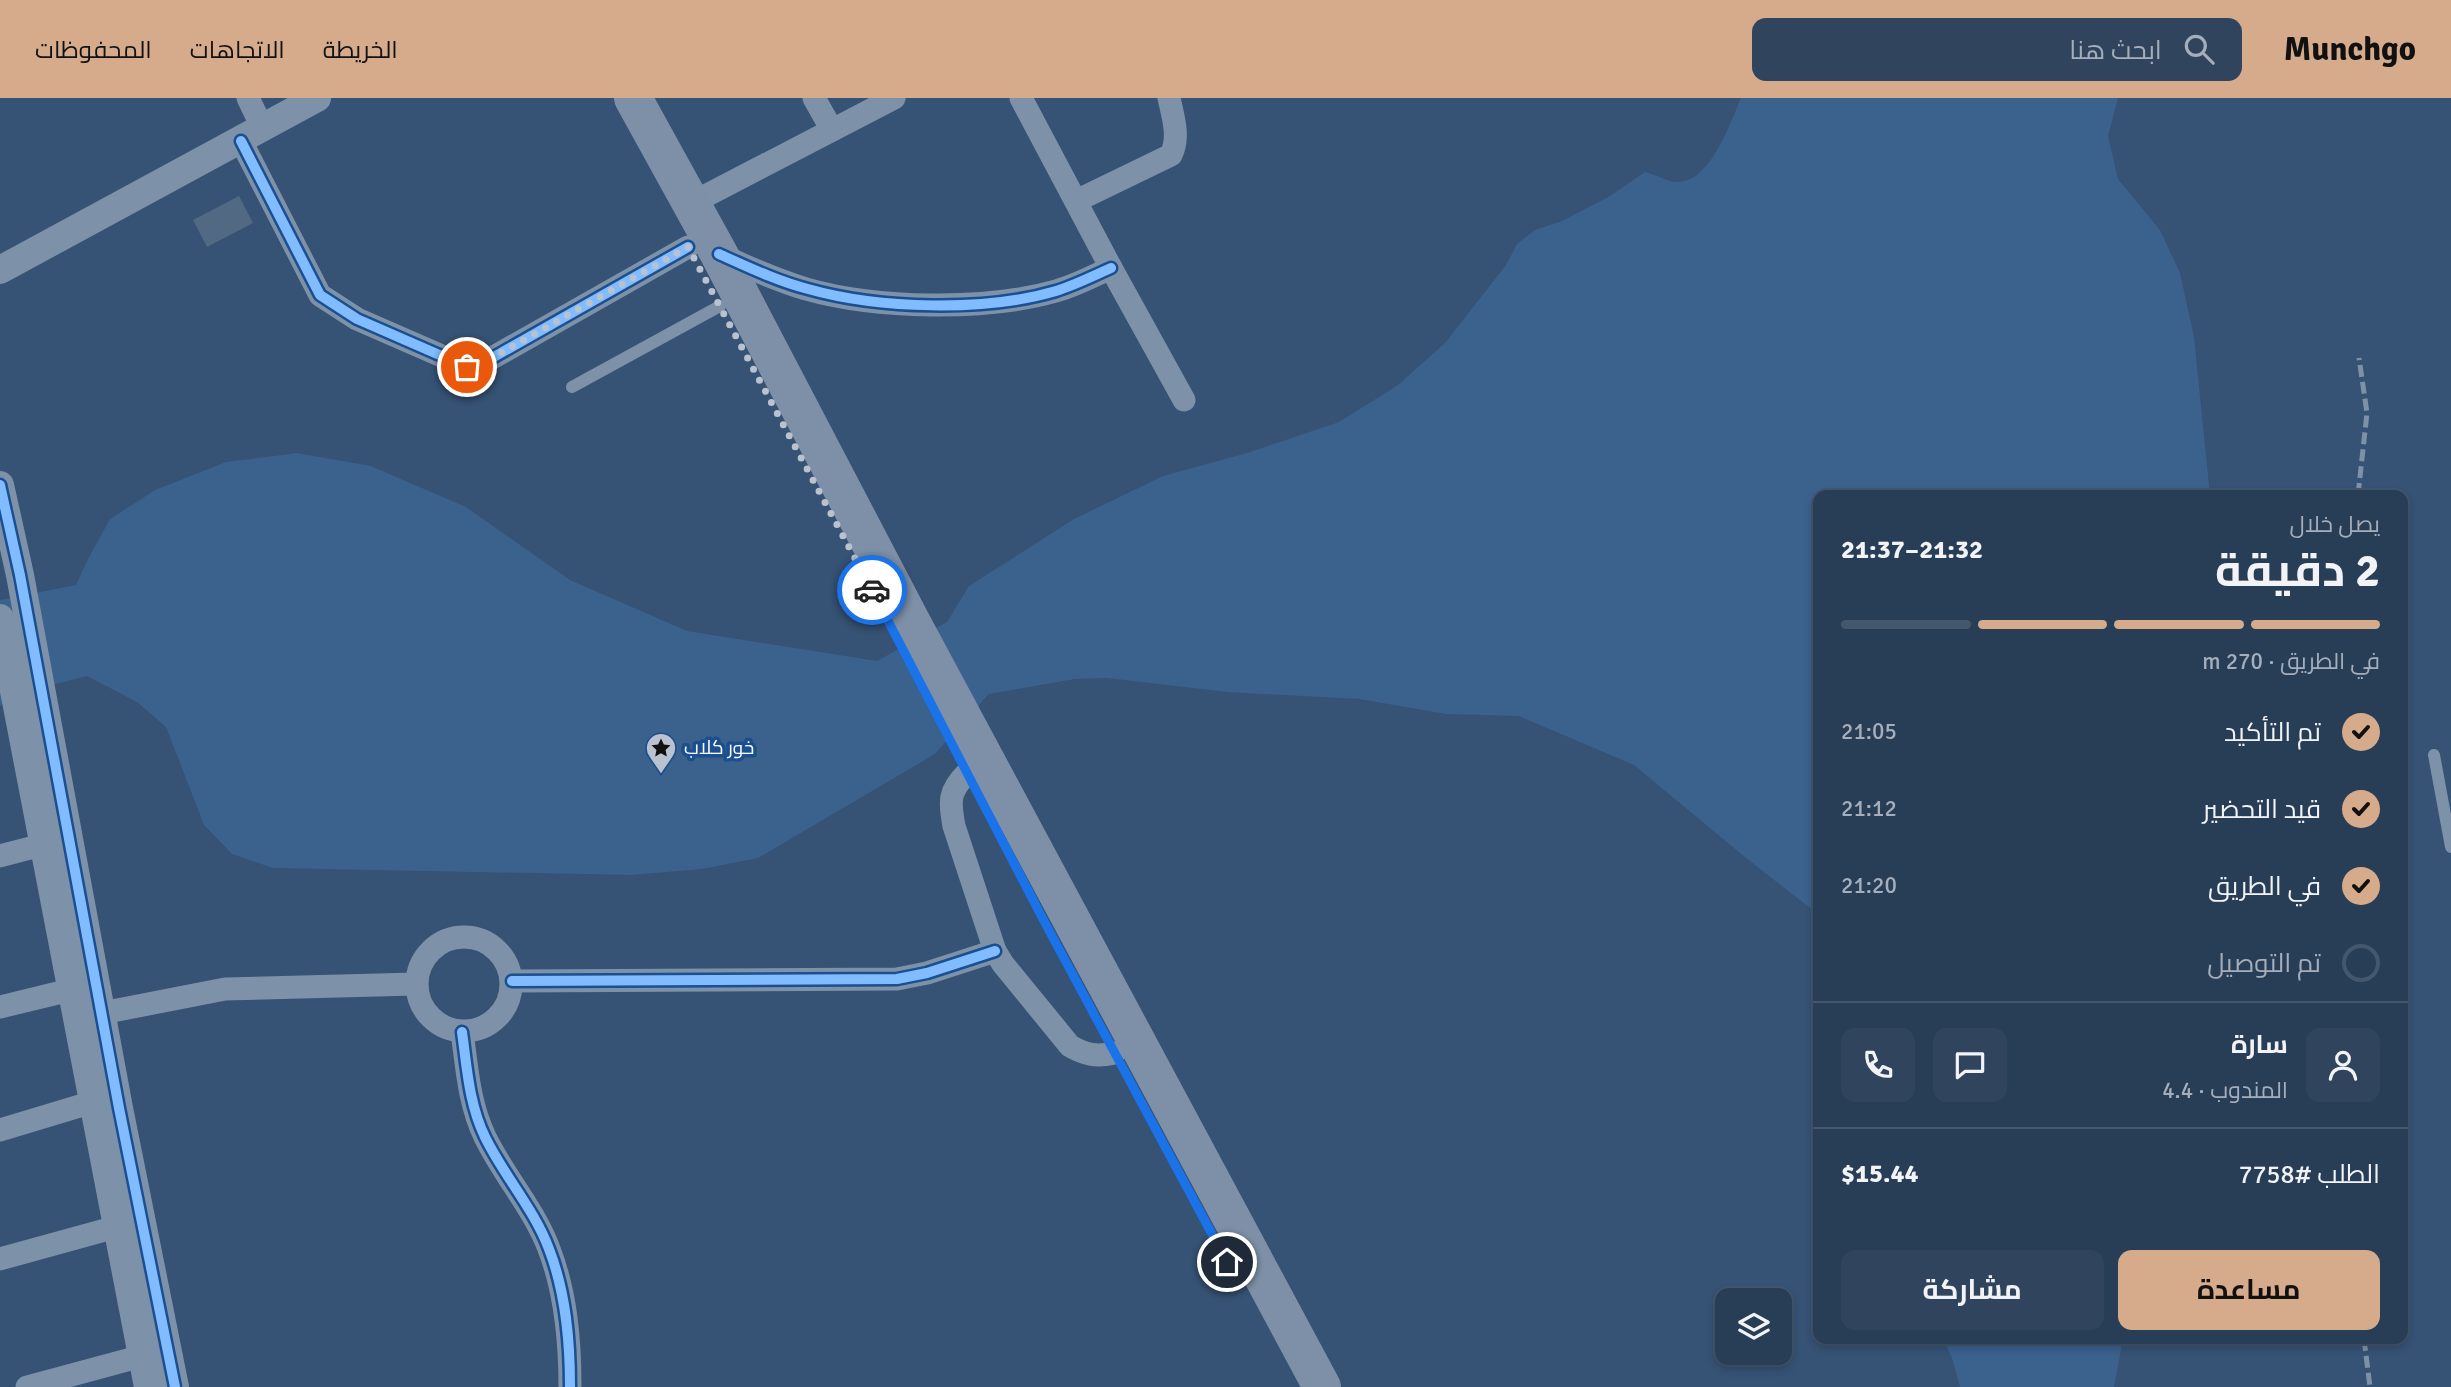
<!DOCTYPE html>
<html lang="ar">
<meta charset="utf-8">
<style>
:root{--surface:#283e57;--page:#30455d;--text:#f1f3f6;--muted:#a5aeba;--line:#44576d;--accent:#d6ab8b}
body{margin:0;font-family:Signika,Cairo,sans-serif;background:var(--page);color:var(--text);direction:rtl;height:100vh;display:flex;flex-direction:column;font-size:26px;white-space:nowrap}
*{box-sizing:border-box;margin:0}
p{font-size:23px;color:var(--muted)}
.icon{flex:none;width:38px;height:38px;fill:none;stroke:currentColor;stroke-width:2;stroke-linecap:round;stroke-linejoin:round}
.map{position:relative;flex:1;overflow:hidden;direction:ltr}
.sheet{position:absolute;left:1813px;top:392px;width:595px;height:854px;display:flex;flex-direction:column;background:var(--surface);border-radius:14px;box-shadow:0 4px 10px #0003,0 0 0 2px var(--line);direction:rtl}
.sheet>*{flex:none}
.buttons{position:absolute;left:1715px;top:1190px;display:grid;gap:14px}
.buttons a{display:grid;place-items:center;width:77px;height:77px;border-radius:14px;background:var(--surface);box-shadow:0 4px 10px #0003,0 0 0 2px var(--line);font-size:35px}
.pin{position:absolute;display:grid;place-items:center;width:60px;height:60px;color:#fff;margin:-30px;border:4px solid #fff;border-radius:50%;box-shadow:0 2px 7px #0007}
.courier{position:absolute;display:grid;place-items:center;width:70px;height:70px;margin:-35px;border:5px solid #1a73e8;border-radius:50%;background:#fff;color:#222;box-shadow:0 2px 9px #0007}
.overview em{font-style:normal;font-weight:700}
.overview div{display:flex;flex-direction:column-reverse}
.overview{display:flex;align-items:center;justify-content:space-between;height:119px;padding:0 28px}
h1{font-size:46px;font-weight:700;line-height:52px}
.bar{display:grid;grid-template-columns:repeat(4,1fr);gap:10px 7px;align-content:center;height:84px;padding:0 28px}
.bar i{height:9px;border-radius:5px;background:var(--line)}
.bar .active{background:var(--accent)}
.bar p{grid-column:span 4}
.line{display:flex;align-items:center;gap:18px;padding:0 28px;border-top:2px solid var(--line)}
.line div{flex:1}
.round{display:grid;place-items:center;flex:none;width:74px;height:74px;border-radius:14px;background:var(--page)}
ol{padding:0 28px;list-style:none}
li{display:flex;align-items:center;gap:21px;height:77px}
li p{margin-inline-start:auto}
li .icon{padding:7px;border-radius:50%;background:var(--accent);color:#111;stroke-width:4}
li:last-child{color:var(--muted)}
li i{width:38px;height:38px;border:4px solid var(--line);border-radius:50%}
.primary-button{display:flex;gap:14px;margin-top:auto;padding:14px 28px}
.primary-button a{flex:1;height:80px;border-radius:14px;background:var(--accent);color:#111;font-size:28px;font-weight:700;line-height:80px;text-align:center}
.primary-button a+a{background:var(--page);color:var(--text)}
header{display:flex;align-items:center;gap:42px;box-sizing:border-box;height:98px;padding:0 35px;background:var(--accent);color:#111}
header strong{font-size:33px}
nav{display:flex;gap:38px;margin-inline-start:auto;font-size:24px}
.search{width:490px;height:63px;background:var(--page);display:flex;align-items:center;gap:18px;box-sizing:border-box;padding:0 24px;border-radius:14px;color:var(--muted);font-size:26px}
.map>svg:first-child{display:block}
</style>
<header>
<strong>Munchgo</strong>
<div class="search"><svg class="icon" aria-label="search" viewBox="0 0 24 24"><circle cx="10" cy="10" r="6"/><path d="M15 15l6 6"/></svg>ابحث هنا</div>
<nav><a>الخريطة</a><a>الاتجاهات</a><a>المحفوظات</a></nav>
</header>
<div class="map">
<svg width="2451" height="1289" viewBox="0 0 2451 1289">
<rect width="100%" height="100%" fill="#365274"/>
<g fill="#3b618d">
<path d="M1741,0H2118L2108,38L2118,81L2160,132L2180,175L2194,239L2210,397H1818V816L1746,760L1634,667L1519,618L1446,616L1359,601L1227,594L1107,580L1075,581L989,596L935,656L758,760L702,771L631,777L273,770L232,756L204,727L166,629L137,604L87,578L12,597L0,608V502L76,487L88,461L110,421L155,392L226,364L297,355L371,368L466,409L570,482L687,533L877,563L947,524L969,488L1074,421L1163,378L1247,355L1339,324L1398,287L1445,245L1506,167L1517,146L1535,132L1562,123L1610,98L1645,74C1654,76 1669,84 1676,84C1710,86 1730,25 1741,0Z"/>
<polygon points="1943,1241 2123,1241 2114,1289 1960,1289 1952,1260"/>
</g>
<polygon fill="#526984" points="239,98 253,125 207,149 193,122"/>
<g fill="none" stroke-linecap="round" stroke-linejoin="round">
<g stroke="#7d92a8" stroke-width="12">
<polyline points="572,289 720,208"/>
<polyline points="2434,657 2451,749"/>
</g>
<g stroke="#7d92a8" stroke-width="23">
<polyline points="248,0 262,29"/>
<polyline points="814,0 832,32"/>
<polyline points="1021,0 1111,170 1184,302"/>
<polyline points="241,43 320,197 357,221 467,269 485,264 688,149"/>
<path d="M1076,103L1171,57C1180,39 1173,19 1169,0"/>
<polyline points="690,106 894,0"/>
<path d="M721,157C749,170 777,182 806,191C877,211 985,213 1056,193C1075,188 1093,178 1111,170"/>
<path d="M968,674C949,693 949,702 954,728L995,853L1003,866L1070,948C1086,957 1097,959 1114,955"/>
<polyline points="0,758 42,747"/>
<circle cx="464" cy="886" r="47"/>
<polyline points="512,883 897,881 927,875 995,853"/>
<polyline points="0,909 70,892"/>
<polyline points="102,915 225,891 416,886"/>
<path d="M462,934C467,970 469,1006 485,1039C504,1078 534,1111 549,1151C566,1195 570,1242 570,1289"/>
<polyline points="0,1032 93,1004"/>
<polyline points="0,1161 116,1129"/>
<polyline points="27,1289 142,1258"/>
</g>
<g stroke="#7d92a8" stroke-width="28">
<polyline points="0,172 317,0"/>
<polyline points="0,387 20,477 119,1010 175,1289"/>
<polyline points="0,520 148,1289"/>
</g>
<polyline stroke="#7e90a7" stroke-width="38" points="633,0 719,156 910,521 1322,1289"/>
<g stroke="#7e92a7" stroke-width="5" stroke-dasharray="12 5" stroke-linecap="butt">
<polyline points="2358,397 2367,315 2359,260"/>
<polyline points="2364,1241 2370,1289"/>
</g>
<g stroke="#1b4f8f" stroke-width="15">
<g id="cycleway">
<polyline points="241,43 320,197 357,221 467,269 485,264 688,149"/>
<path d="M719,156C748,169 777,183 808,191C879,211 985,214 1056,193C1075,187 1093,178 1111,170"/>
<polyline points="0,387 20,477 119,1010 175,1289"/>
<polyline points="512,883 897,881 927,875 995,853"/>
<path d="M462,934C467,970 469,1006 485,1039C504,1078 534,1111 549,1151C566,1195 570,1242 570,1289"/>
</g>
</g>
<use href="#cycleway" stroke="#80bcff" stroke-width="10"/>
</g>
<g fill="none" stroke-linecap="round" stroke-linejoin="round">
<polyline stroke="#b9c2ce" stroke-width="7" stroke-dasharray="0 12.6" points="467,269 485,264 688,149 872,492"/>
<polyline stroke="#1a73e8" stroke-width="9" points="872,492 1044,823 1227,1164"/>
</g>
<defs>
<g id="sight-pin" transform="scale(1.575)"><path d="M0 17L-7.5 6A9.5 9.5 0 1 1 7.5 6Z" fill="#b9c2ce" stroke="#1b4f8f"/><path d="M0-6L1.8-2.2L6-1.7L2.9 1.2L3.7 5.4L0 3.3L-3.7 5.4L-2.9 1.2L-6-1.7L-1.8-2.2Z" fill="#111"/></g>
</defs>
<g fill-rule="evenodd">
<use href="#sight-pin" x="661" y="650"/>
</g>
<g text-anchor="middle" dominant-baseline="central" stroke-width="7" stroke-linejoin="round" paint-order="stroke">
<g font-size="19" fill="#fff" stroke="#1b4f8f" text-anchor="start">
<text x="684" y="650">خور كلاب</text>
</g>
</g>
</svg>
<div class="buttons">
<a><svg class="icon" aria-label="layers" viewBox="0 0 24 24"><path d="M12 4l9 5-9 5-9-5zM3 14l9 5 9-5"/></svg></a>
</div>
<div class="pin" style="left:467px;top:269px;background:#ea580c"><svg class="icon" aria-label="bag" viewBox="0 0 24 24"><path d="M5 8h14l-1 12H6zM9 8a3 3 0 0 1 6 0"/></svg></div>
<div class="pin" style="left:1227px;top:1164px;background:#1f2937"><svg class="icon" aria-label="home" viewBox="0 0 24 24"><path d="M3 11l9-7 9 7M6 9v11h12V9"/></svg></div>
<div class="courier" style="left:872px;top:492px"><svg class="icon" aria-label="car" viewBox="0 0 24 24"><path d="M5 17H2v-5l4-1 3-4h7l3 4 3 1v5h-3M9 17h6M6 11h13"/><circle cx="7" cy="17" r="2"/><circle cx="17" cy="17" r="2"/></svg></div>
<section class="sheet">
<div class="overview"><div><h1>2 دقيقة</h1><p>يصل خلال</p></div><em>21:32–21:37</em></div>
<div class="bar"><i class="active"></i><i class="active"></i><i class="active"></i><i></i><p>في الطريق · 270 m</p></div>
<ol>
<li><svg class="icon" aria-label="check" viewBox="0 0 24 24"><path d="M5 12l5 5 9-10"/></svg>تم التأكيد<p>21:05</p></li>
<li><svg class="icon" aria-label="check" viewBox="0 0 24 24"><path d="M5 12l5 5 9-10"/></svg>قيد التحضير<p>21:12</p></li>
<li><svg class="icon" aria-label="check" viewBox="0 0 24 24"><path d="M5 12l5 5 9-10"/></svg>في الطريق<p>21:20</p></li>
<li><i></i>تم التوصيل</li>
</ol>
<div class="line" style="height:126px"><a class="round"><svg class="icon" aria-label="person" viewBox="0 0 24 24"><circle cx="12" cy="8" r="4"/><path d="M4 21q1-7 8-7t8 7"/></svg></a><div><b>سارة</b><p>المندوب · 4.4</p></div><a class="round"><svg class="icon" aria-label="chat" viewBox="0 0 24 24"><path d="M4 5h16v11H9l-5 4z"/></svg></a><a class="round"><svg class="icon" aria-label="phone" viewBox="0 0 24 24"><path d="M5 4h4l2 5-3 2q2 4 5 5l2-3 5 2v4C11 20 4 13 5 4z"/></svg></a></div>
<div class="line" style="height:91px"><div>الطلب #7758</div><b>$15.44</b></div>
<div class="primary-button"><a>مساعدة</a><a>مشاركة</a></div>
</section>
</div>
